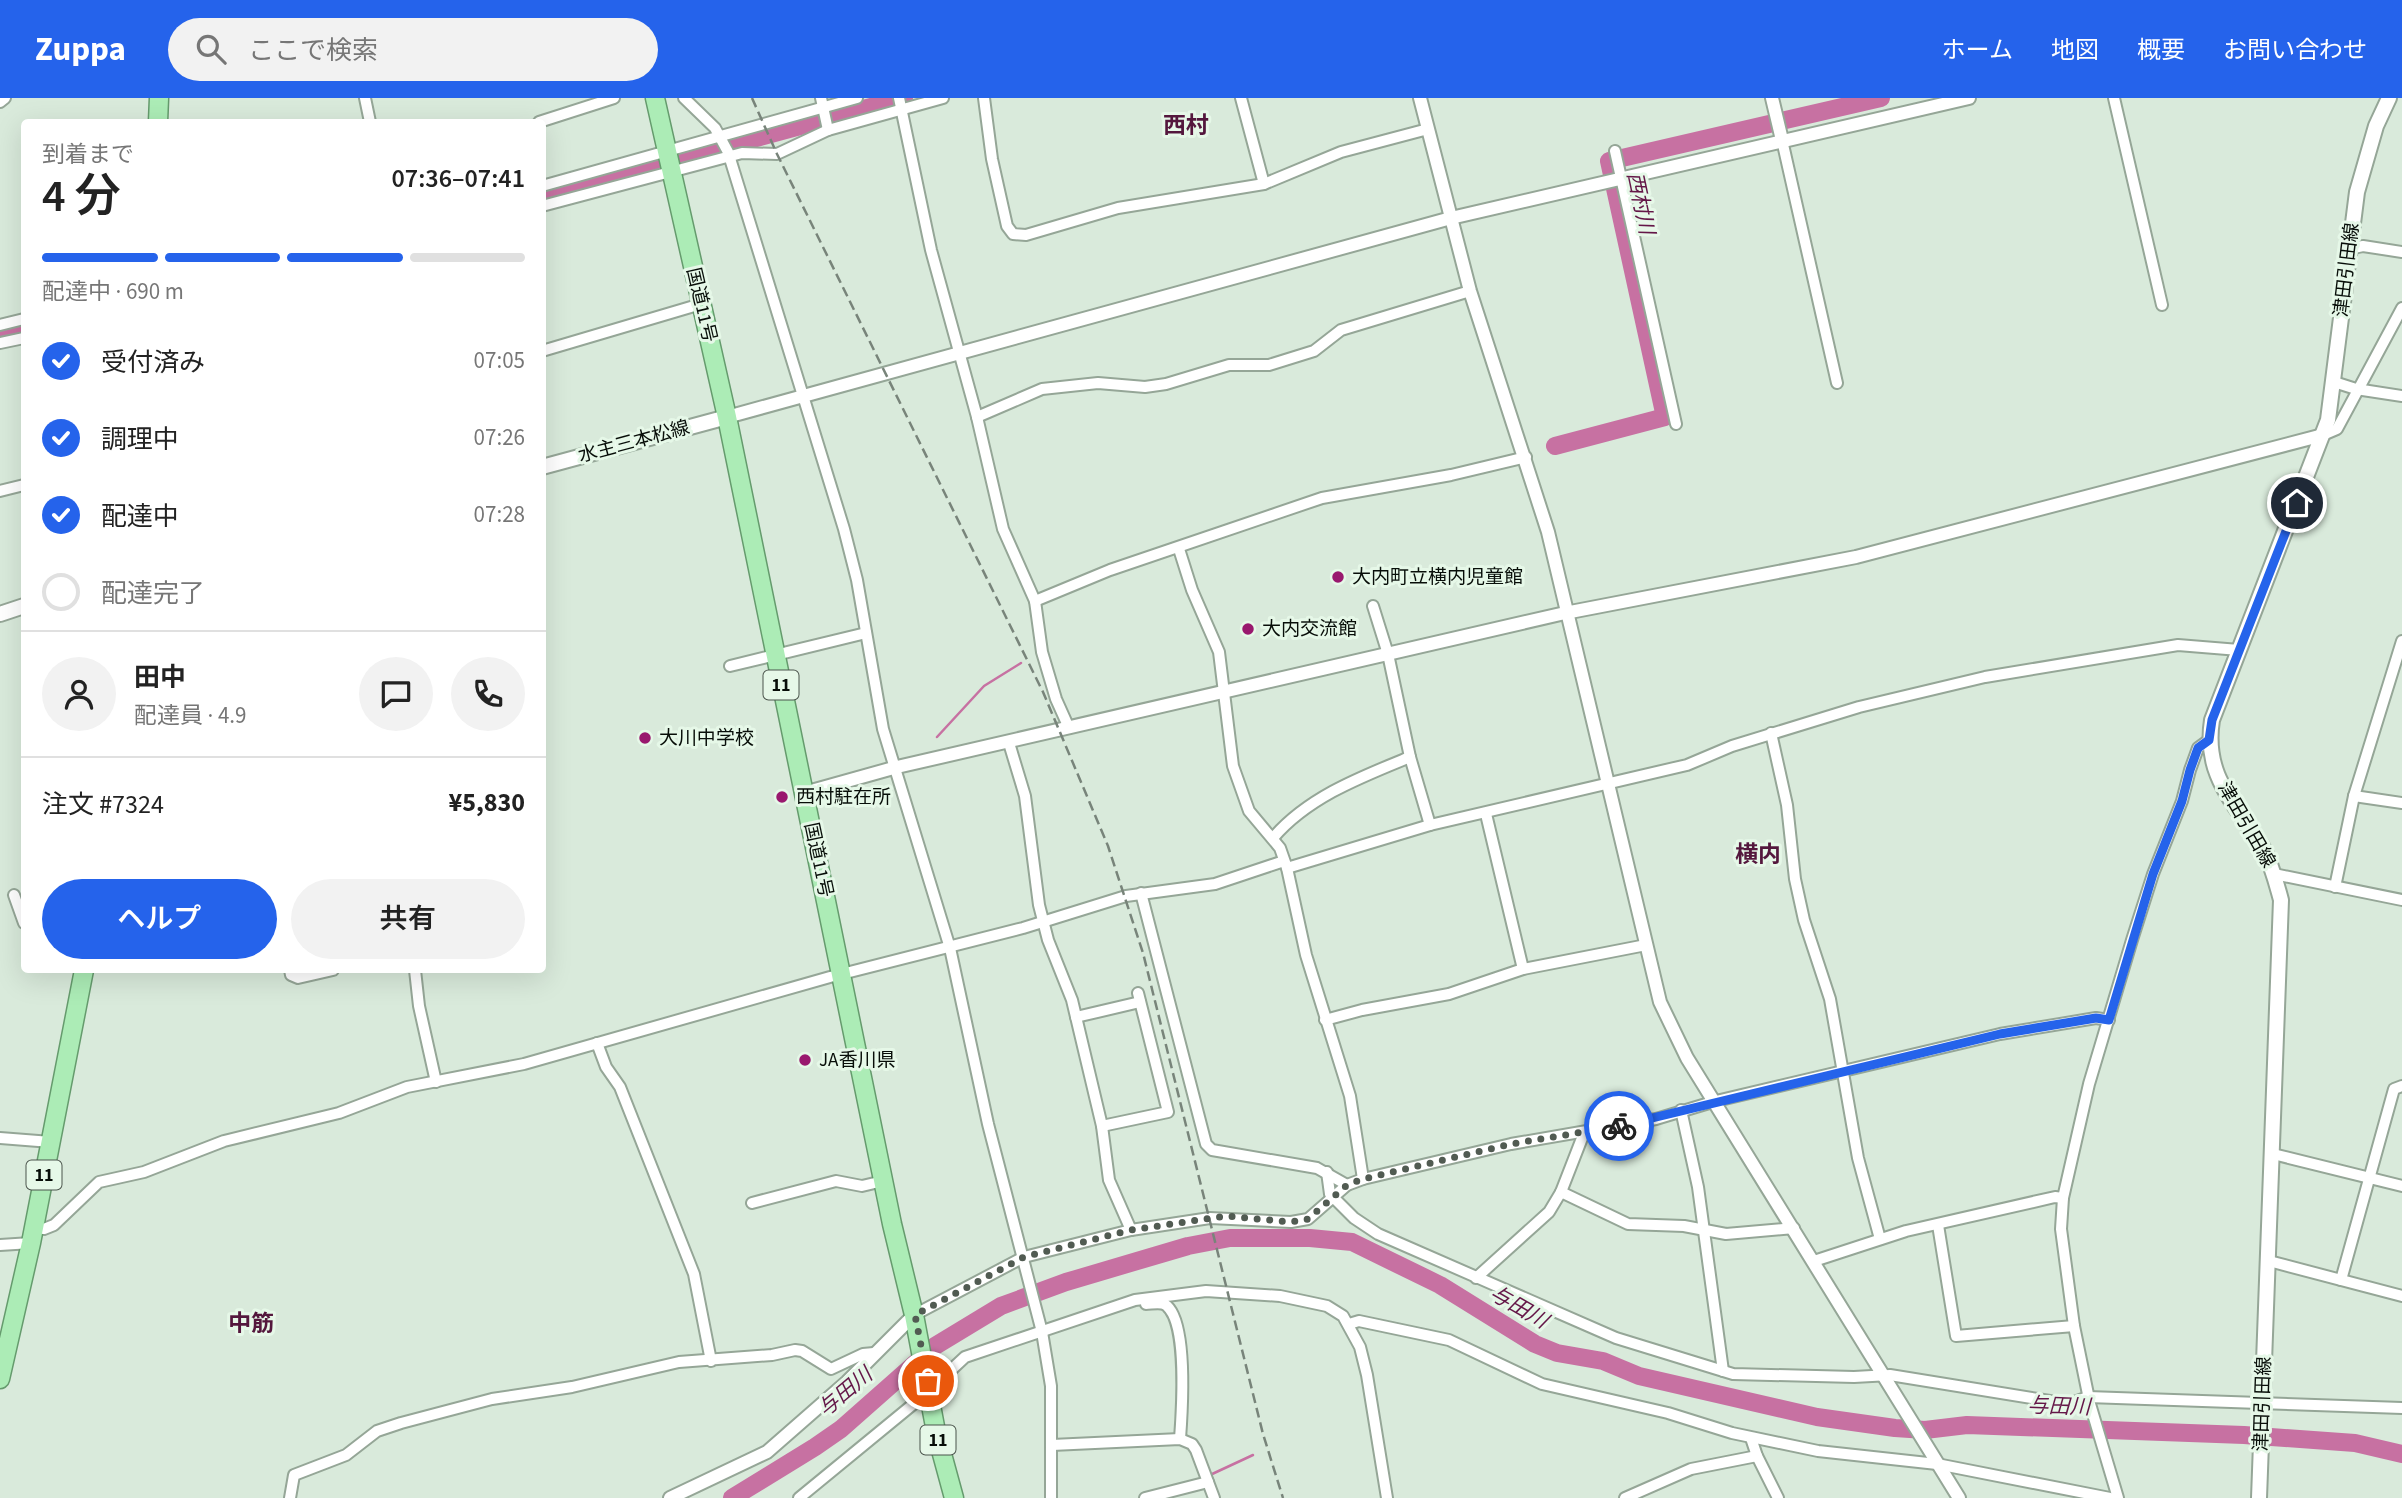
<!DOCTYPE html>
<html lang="ja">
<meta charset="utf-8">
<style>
:root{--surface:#fff;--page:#f2f2f2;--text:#222;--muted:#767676;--line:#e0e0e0;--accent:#2563eb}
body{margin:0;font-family:"Source Sans 3","Noto Sans JP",sans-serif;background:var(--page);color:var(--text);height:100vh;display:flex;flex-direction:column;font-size:26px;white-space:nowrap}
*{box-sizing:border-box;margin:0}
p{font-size:23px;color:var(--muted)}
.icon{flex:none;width:38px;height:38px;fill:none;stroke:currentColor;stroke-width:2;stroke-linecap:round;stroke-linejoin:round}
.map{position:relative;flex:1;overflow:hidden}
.drawer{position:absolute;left:21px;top:21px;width:525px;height:854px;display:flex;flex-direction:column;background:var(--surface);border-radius:7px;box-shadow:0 7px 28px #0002}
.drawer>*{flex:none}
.pin{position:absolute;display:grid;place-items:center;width:60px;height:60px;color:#fff;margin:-30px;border:4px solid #fff;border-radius:50%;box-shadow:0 2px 7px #0007}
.courier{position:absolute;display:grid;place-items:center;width:70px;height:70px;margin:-35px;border:5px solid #2563eb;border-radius:50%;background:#fff;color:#222;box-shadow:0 2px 9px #0007}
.head em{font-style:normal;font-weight:600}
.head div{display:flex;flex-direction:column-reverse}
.head{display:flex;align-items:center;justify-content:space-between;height:119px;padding:0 21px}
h1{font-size:46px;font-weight:600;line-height:52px}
.bar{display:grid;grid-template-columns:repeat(4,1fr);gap:10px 7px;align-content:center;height:84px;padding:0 21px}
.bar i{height:9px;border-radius:5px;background:var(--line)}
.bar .on{background:var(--accent)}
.bar p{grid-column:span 4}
.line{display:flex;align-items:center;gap:18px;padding:0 21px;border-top:2px solid var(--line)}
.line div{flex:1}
.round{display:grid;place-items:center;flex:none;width:74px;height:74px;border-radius:37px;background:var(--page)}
ol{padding:0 21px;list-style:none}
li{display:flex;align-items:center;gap:21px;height:77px}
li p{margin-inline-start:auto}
li .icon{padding:7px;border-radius:50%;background:var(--accent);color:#fff;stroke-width:4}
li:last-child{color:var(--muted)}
li i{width:38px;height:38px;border:4px solid var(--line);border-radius:50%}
.primary-button{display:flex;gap:14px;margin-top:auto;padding:14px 21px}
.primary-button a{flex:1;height:80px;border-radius:42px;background:var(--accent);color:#fff;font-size:28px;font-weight:600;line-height:80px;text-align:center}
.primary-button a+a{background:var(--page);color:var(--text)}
header{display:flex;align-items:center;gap:42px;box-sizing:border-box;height:98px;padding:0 35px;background:var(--accent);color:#fff}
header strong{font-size:33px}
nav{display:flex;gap:38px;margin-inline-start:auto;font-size:24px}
.search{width:490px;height:63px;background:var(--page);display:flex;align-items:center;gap:18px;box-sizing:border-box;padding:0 24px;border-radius:38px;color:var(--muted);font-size:26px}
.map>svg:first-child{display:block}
</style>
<header>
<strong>Zuppa</strong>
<div class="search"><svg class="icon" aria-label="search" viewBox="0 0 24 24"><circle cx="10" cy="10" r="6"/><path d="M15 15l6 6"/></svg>ここで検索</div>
<nav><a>ホーム</a><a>地図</a><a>概要</a><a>お問い合わせ</a></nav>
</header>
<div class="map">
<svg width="2402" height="1400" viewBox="0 0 2402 1400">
<rect width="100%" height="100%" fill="#d9eadb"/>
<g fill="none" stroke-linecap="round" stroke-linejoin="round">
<g stroke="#c771a2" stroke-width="2.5">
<polyline points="937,639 984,588 1021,565"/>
<polyline points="1210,1377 1253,1357"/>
</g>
<g stroke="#c771a2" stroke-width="18">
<polyline points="542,98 904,0"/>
<polyline points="0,236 24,231"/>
<polyline points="1555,348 1665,319 1609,63 1881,0"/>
<polyline points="732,1400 815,1349 841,1331 935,1248 1001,1208 1066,1184 1188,1148 1230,1140 1310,1140 1352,1144 1440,1187 1535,1246 1557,1255 1603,1263 1639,1278 1817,1319 1895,1330 1925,1332 1967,1327 2244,1337 2355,1345 2402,1356"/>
</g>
<g stroke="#95a697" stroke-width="14">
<g id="minor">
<polyline points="365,0 370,24"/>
<polyline points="684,0 715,30 728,54 844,431 857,482 883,631 950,850 988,1026 1042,1234 1051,1288 1051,1400"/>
<polyline points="821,0 828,32"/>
<polyline points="899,0 931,152 977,319 1003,431 1035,503 1042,554 1056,601 1069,630"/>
<polyline points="984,0 992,61 1007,128 1013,136 1026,137 1118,110 1264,86 1341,54 1428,31"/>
<polyline points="1241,0 1264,86"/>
<polyline points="2114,0 2162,207"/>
<polyline points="0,4 5,0"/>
<polyline points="539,24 614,0"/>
<polyline points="1782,42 1837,285"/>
<polyline points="1615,53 1676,326"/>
<polyline points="542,88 857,0"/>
<polyline points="542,108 742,55 777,56 828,32 943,0"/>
<polyline points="2349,151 2363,148 2402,154"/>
<polyline points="0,227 24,221"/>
<polyline points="0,245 24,240"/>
<polyline points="542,253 701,206"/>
<polyline points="2334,284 2356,291 2402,298"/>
<polyline points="977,319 1042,291 1098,285 1145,289 1166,286 1229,267 1269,267 1314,253 1341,232 1470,193"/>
<polyline points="2323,337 2337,331 2402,210"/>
<polyline points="0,393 24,387"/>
<polyline points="1179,451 1192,492 1219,554 1233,668 1249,713 1280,750 1287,770 1306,857 1350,998 1363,1081"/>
<polyline points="1035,503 1110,472 1322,400 1451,377 1526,359"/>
<polyline points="1373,508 1388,556 1410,659 1430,727"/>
<polyline points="730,568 866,535"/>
<polyline points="1771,635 1787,707 1795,781 1804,822 1830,901 1858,1060 1880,1141"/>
<polyline points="1009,645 1025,698 1039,807 1048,842 1072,902 1102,1028 1109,1082 1131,1132"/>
<polyline points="2354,698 2402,705"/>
<polyline points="1486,716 1523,871"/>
<path d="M1273,740C1308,699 1361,679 1410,659"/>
<polyline points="1287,770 1430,727 1687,667 1732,648 1859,609 1985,579 2178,547 2239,552"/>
<polyline points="2274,776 2402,802"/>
<polyline points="2335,789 2354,698 2402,543"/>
<polyline points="1141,795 1206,1046 1212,1052 1317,1070 1347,1087"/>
<polyline points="14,797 24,825"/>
<polyline points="290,872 291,877 298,880 333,872"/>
<polyline points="415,872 419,908 436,984"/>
<polyline points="1076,919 1140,904"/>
<polyline points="1325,922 1362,912 1449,896 1523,871 1646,847"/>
<polyline points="597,945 606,969 620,989 694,1176 711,1263"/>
<polyline points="1681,1012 1698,1089 1723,1273"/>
<polyline points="1102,1028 1168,1014 1138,895"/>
<polyline points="0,1040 51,1044"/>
<polyline points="2273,1056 2402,1088"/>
<polyline points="1327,1074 1330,1096 1354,1120 1378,1136 1616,1240 1733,1276 1854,1279 1890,1277 2056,1304 2071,1305 2088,1299 2402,1310"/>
<polyline points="1561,1094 1628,1126 1684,1128 1726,1136 1794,1130"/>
<polyline points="752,1105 836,1083 862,1088 883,1083"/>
<polyline points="1938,1127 1956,1238 2074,1228"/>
<polyline points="34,1129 44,1131 54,1127 99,1084 144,1074 224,1043 339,1015 407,989 524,966 830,879 1023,830 1126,798 1215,786 1284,763"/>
<polyline points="0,1147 31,1145"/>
<polyline points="1814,1163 1906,1133 2055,1099 2063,1100"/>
<polyline points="2269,1163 2402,1198"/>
<polyline points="1476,1180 1549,1114 1561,1094 1584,1035"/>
<polyline points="2341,1182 2394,991 2402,988"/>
<path d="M1146,1206C1152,1206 1162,1203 1167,1208C1188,1227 1182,1314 1180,1341"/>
<polyline points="914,1217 1024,1159 1131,1132 1210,1120 1291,1124 1308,1121 1347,1087 1363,1081 1511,1046 1656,1021 1716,1003 2000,936 2096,920 2109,922"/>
<polyline points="1349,1226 1359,1223 1449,1242 1542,1286 1668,1315 1732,1335 1818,1353 1937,1366 2110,1400"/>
<polyline points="1751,1340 1757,1358 1778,1400"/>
<polyline points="1052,1347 1180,1341 1192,1346 1196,1352 1214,1400"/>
<polyline points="290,1400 294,1377 346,1357 377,1333 401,1325 492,1301 572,1289 679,1264 772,1257 795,1252 802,1253 831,1271 863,1256 874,1255"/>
<polyline points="799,1400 922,1299 965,1259 1135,1202 1206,1193 1280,1198 1327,1208 1343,1218 1360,1249 1367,1277 1387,1400"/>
<polyline points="1145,1400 1208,1384"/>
<polyline points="1625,1400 1691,1371 1757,1358"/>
<polyline points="2118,1400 2090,1306 2074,1228 2061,1131 2063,1100 2089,986 2132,842 2153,776 2182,703 2190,672 2198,650 2209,642"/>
</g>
</g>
<g stroke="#95a697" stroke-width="16">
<g id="tertiary">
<polyline points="1420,0 1470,193 1548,434 1660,904 1687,960 1959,1400"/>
<polyline points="1772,0 1782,42"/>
<polyline points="727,319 1451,120 1969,0"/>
<polyline points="804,695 897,669 1565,515 1856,459 2323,337"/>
<polyline points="670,1400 767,1354 847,1284 914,1217"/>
</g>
</g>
<g stroke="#95a697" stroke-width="18">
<g id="secondary">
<polyline points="542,369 727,319"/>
<polyline points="0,516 24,508"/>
<path d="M2259,1400L2281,802C2276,784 2272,767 2263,750C2236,705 2203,679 2212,622L2328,322L2357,94L2376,28L2389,0"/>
</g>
</g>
<g stroke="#659b6d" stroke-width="21">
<g id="trunk">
<polyline points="655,0 727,319 892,1126 914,1217 936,1334 954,1400"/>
<polyline points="158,24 159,0"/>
<polyline points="0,1281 31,1145 84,872"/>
</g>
</g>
<use href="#minor" stroke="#fff" stroke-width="10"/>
<use href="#tertiary" stroke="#fff" stroke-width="12"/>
<use href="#secondary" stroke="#fff" stroke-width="14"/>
<use href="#trunk" stroke="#acecb6" stroke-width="18"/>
<polyline stroke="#78847a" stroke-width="2.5" stroke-dasharray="10 5" stroke-linecap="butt" points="752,0 777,56 1043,594 1108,748 1143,855 1263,1336 1283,1400"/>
</g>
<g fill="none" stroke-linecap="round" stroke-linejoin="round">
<polyline stroke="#515b52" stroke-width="7" stroke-dasharray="0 12.6" points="928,1283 915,1217 1024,1159 1131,1132 1226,1118 1291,1124 1308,1121 1347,1087 1363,1081 1511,1046 1619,1028"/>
<polyline stroke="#2563eb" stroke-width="9" points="1619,1028 2000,936 2096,920 2109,922 2153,776 2182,703 2190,672 2198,650 2209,642 2212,622 2297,405"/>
</g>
<g fill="#99186e" stroke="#e6f8e8" stroke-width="2.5">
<circle cx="1338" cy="479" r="7"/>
<circle cx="1248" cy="531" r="7"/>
<circle cx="645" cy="640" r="7"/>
<circle cx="782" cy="699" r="7"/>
<circle cx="805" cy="962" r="7"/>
</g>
<g text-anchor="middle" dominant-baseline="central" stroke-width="6" stroke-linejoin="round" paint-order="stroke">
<g fill="#e6f8e8" stroke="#4b544c" stroke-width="2">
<rect x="763.5" y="572.5" width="35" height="29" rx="5"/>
<rect x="26.5" y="1062.5" width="35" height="29" rx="5"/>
<rect x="920.5" y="1327.5" width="35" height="29" rx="5"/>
</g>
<g font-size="18" font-weight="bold" fill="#080e09">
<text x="781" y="587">11</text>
<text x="44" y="1077">11</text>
<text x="938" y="1342">11</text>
</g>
<g font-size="19" fill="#080e09" stroke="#e6f8e8">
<text transform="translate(2347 172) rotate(-83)">津田引田線</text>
<text transform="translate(701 207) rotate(77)">国道11号</text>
<text transform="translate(634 344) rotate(-15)">水主三本松線</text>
<text transform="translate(2246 727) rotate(60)">津田引田線</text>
<text transform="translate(818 762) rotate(78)">国道11号</text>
<text transform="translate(2263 1306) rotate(-88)">津田引田線</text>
</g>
<g font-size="19" fill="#080e09" stroke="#e6f8e8" text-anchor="start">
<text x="1352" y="479">大内町立横内児童館</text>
<text x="1262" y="531">大内交流館</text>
<text x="659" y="640">大川中学校</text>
<text x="796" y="699">西村駐在所</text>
<text x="819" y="962">JA香川県</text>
</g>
<g font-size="21" font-style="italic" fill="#641748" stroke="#e6f8e8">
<text transform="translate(1641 105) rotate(78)">西村川</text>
<text transform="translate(1519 1209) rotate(30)">与田川</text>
<text transform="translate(845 1294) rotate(-40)">与田川</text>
<text transform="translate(2059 1308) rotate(2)">与田川</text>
</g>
<g font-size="23" font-weight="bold" fill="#54173d" stroke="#e6f8e8">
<text x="1186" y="27">西村</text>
<text x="1758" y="756">横内</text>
<text x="251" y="1225">中筋</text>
</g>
</g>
</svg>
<div class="pin" style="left:928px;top:1283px;background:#ea580c"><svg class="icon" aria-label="bag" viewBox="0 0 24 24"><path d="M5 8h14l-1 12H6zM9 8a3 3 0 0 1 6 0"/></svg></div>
<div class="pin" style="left:2297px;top:405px;background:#1f2937"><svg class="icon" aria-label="home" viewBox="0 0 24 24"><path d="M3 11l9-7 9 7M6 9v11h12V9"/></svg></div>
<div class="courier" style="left:1619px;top:1028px"><svg class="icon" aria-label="bike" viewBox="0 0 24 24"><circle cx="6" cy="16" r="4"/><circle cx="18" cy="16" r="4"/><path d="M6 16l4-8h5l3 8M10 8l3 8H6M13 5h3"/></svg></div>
<section class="drawer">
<div class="head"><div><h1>4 分</h1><p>到着まで</p></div><em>07:36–07:41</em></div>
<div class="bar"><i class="on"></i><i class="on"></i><i class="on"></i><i></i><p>配達中 · 690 m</p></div>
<ol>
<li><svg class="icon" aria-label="check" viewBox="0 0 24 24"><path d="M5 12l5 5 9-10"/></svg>受付済み<p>07:05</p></li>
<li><svg class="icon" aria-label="check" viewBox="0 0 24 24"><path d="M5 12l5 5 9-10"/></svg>調理中<p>07:26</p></li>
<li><svg class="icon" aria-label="check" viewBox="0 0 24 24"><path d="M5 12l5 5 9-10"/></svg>配達中<p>07:28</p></li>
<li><i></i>配達完了</li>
</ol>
<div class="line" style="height:126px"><a class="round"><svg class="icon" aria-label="person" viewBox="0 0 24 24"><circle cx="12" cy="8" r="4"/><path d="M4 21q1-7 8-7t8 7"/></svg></a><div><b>田中</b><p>配達員 · 4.9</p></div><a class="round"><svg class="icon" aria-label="chat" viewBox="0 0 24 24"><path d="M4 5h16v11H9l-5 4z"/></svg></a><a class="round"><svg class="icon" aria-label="phone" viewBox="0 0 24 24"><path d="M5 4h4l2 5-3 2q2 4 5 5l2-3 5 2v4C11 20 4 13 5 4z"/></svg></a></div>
<div class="line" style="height:91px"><div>注文 #7324</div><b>¥5,830</b></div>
<div class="primary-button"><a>ヘルプ</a><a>共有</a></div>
</section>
</div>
